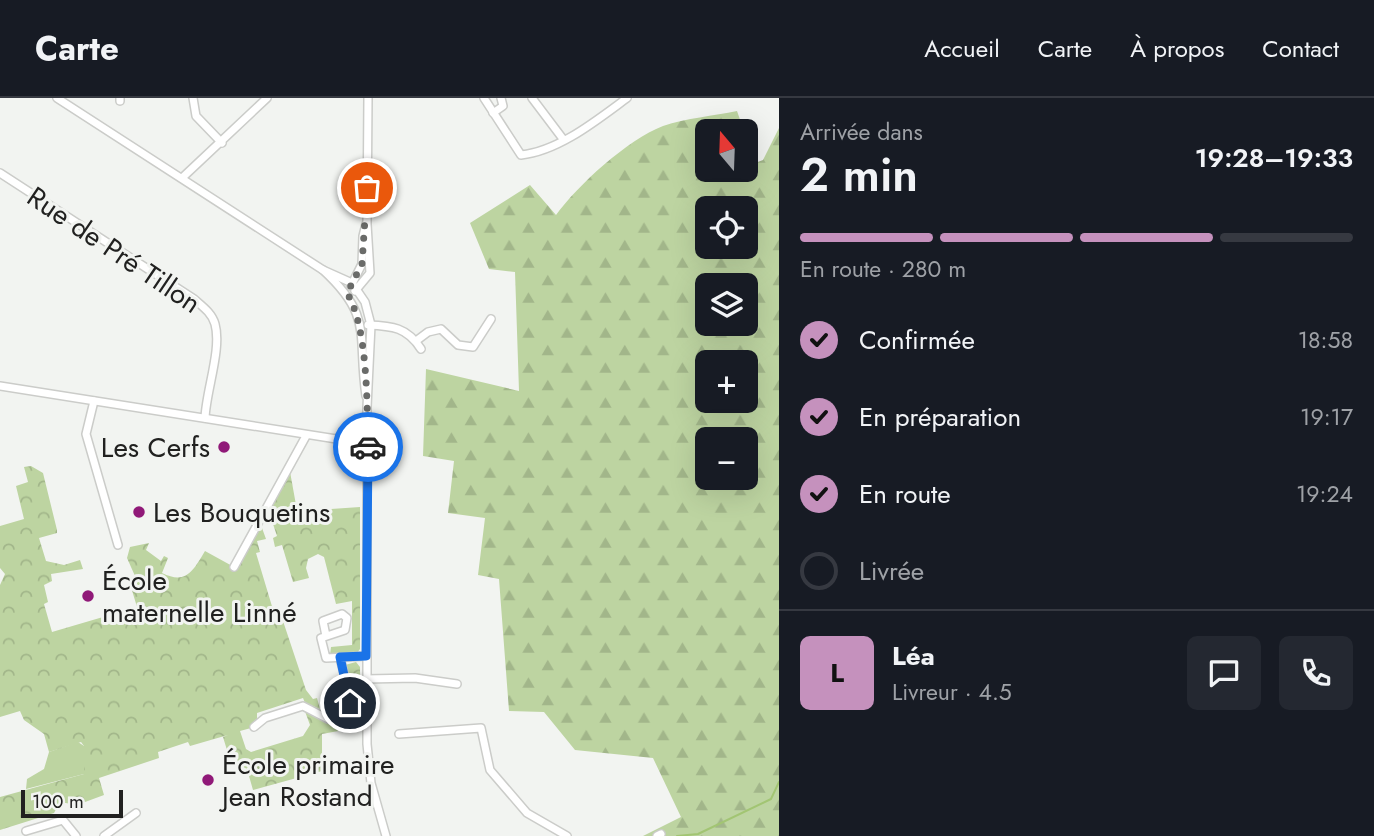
<!DOCTYPE html>
<html lang="fr">
<meta charset="utf-8">
<style>
:root{--surface:#171b24;--page:#242831;--text:#f1f3f6;--muted:#9ea1a6;--line:#363941;--accent:#c591bd}
body{margin:0;font-family:Jost,sans-serif;background:var(--page);color:var(--text);height:100vh;display:flex;flex-direction:column;font-size:26px;white-space:nowrap}
*{box-sizing:border-box;margin:0}
p{font-size:23px;color:var(--muted)}
.icon{flex:none;width:38px;height:38px;fill:none;stroke:currentColor;stroke-width:2;stroke-linecap:round;stroke-linejoin:round}
.map{position:relative;flex:1;overflow:hidden}
.panel{display:flex;flex-direction:column;background:var(--surface);width:595px}
.panel>*{flex:none}
.needle{width:46px;rotate:341deg}
.tools{position:absolute;left:695px;top:21px;display:grid;gap:14px}
.tools a{display:grid;place-items:center;width:63px;height:63px;border-radius:10px;background:var(--surface);box-shadow:0 7px 28px #0002;font-size:35px}
.scale{position:absolute;left:21px;bottom:18px;width:102px;box-sizing:border-box;padding-left:7px;border:4px solid #212120;border-top:0;font-size:19px;line-height:24px;white-space:nowrap;color:#212120;-webkit-text-stroke:5px #f2f4f1;paint-order:stroke}
.pin{position:absolute;display:grid;place-items:center;width:60px;height:60px;color:#fff;margin:-30px;border:4px solid #fff;border-radius:50%;box-shadow:0 2px 7px #0007}
.courier{position:absolute;display:grid;place-items:center;width:70px;height:70px;margin:-35px;border:5px solid #1a73e8;border-radius:50%;background:#fff;color:#222;box-shadow:0 2px 9px #0007}
.summary em{font-style:normal;font-weight:600}
.summary div{display:flex;flex-direction:column-reverse}
.summary{display:flex;align-items:center;justify-content:space-between;height:119px;padding:0 21px}
h1{font-size:46px;font-weight:600;line-height:52px}
.bar{display:grid;grid-template-columns:repeat(4,1fr);gap:10px 7px;align-content:center;height:84px;padding:0 21px}
.bar i{height:9px;border-radius:5px;background:var(--line)}
.bar .selected{background:var(--accent)}
.bar p{grid-column:span 4}
.line{display:flex;align-items:center;gap:18px;padding:0 21px;border-top:2px solid var(--line)}
.line div{flex:1}
.round{display:grid;place-items:center;flex:none;width:74px;height:74px;border-radius:10px;background:var(--page)}
ol{padding:0 21px;list-style:none}
li{display:flex;align-items:center;gap:21px;height:77px}
li p{margin-inline-start:auto}
li .icon{padding:7px;border-radius:50%;background:var(--accent);color:#111;stroke-width:4}
li:last-child{color:var(--muted)}
li i{width:38px;height:38px;border:4px solid var(--line);border-radius:50%}
header{display:flex;align-items:center;gap:42px;box-sizing:border-box;height:98px;padding:0 35px;background:var(--surface);border-bottom:2px solid var(--line)}
header strong{font-size:33px}
nav{display:flex;gap:38px;margin-inline-start:auto;font-size:24px}
main{display:flex;flex:1;min-height:0}
.map>svg:first-child{display:block}
</style>
<header>
<strong>Carte</strong>
<nav><a>Accueil</a><a>Carte</a><a>À propos</a><a>Contact</a></nav>
</header>
<main>
<div class="map">
<svg width="779" height="738" viewBox="0 0 779 738">
<defs>
<pattern id="forest-firs" width="22" height="20" patternUnits="userSpaceOnUse" patternTransform="scale(1.75)"><rect width="22" height="20" fill="#bdd4a1"/><path d="M5 1l3.5 6h-7zM16 11l3.5 6h-7z" fill="#a2b68a"/></pattern>
<pattern id="park-crowns" width="20" height="18" patternUnits="userSpaceOnUse" patternTransform="scale(1.75)"><rect width="20" height="18" fill="#bdd4a1"/><path d="M2 6a3 3 0 1 1 6 0M12 15a3 3 0 1 1 6 0" fill="none" stroke="#a2b68a"/></pattern>
</defs>
<rect width="100%" height="100%" fill="#f2f4f1"/>
<polygon fill="#bdd4a1" points="78,644 84,648 84,676 26,691 27,681 44,671 49,654"/>
<path fill="url(#forest-firs)" fill-rule="evenodd" d="M737,13L744,33H707V72H746V37L755,65L763,62L779,30V738H643L681,719L653,660L575,652L544,614L509,613L499,481L478,477L485,420L448,415L454,363L423,358L426,271L519,293L515,174L489,171L470,125L530,87L556,117C578,87 627,42 663,28C686,20 714,18 737,13ZM707,110H746V149H707ZM707,187H746V226H707ZM707,264H746V303H707ZM707,341H746V380H707Z"/>
<g fill="url(#park-crowns)">
<path d="M31,368L43,375L57,432V435L39,440L46,463L64,467L80,462L83,471L51,476L52,483L44,487L48,504L44,506L52,534L137,509L131,489L135,478L127,460L130,449L149,445L146,452L161,463L164,458L168,460L162,475C186,487 193,473 205,453L234,469L256,428L262,430L266,441L257,443L260,454L256,455L277,525L283,523L306,592L313,601L317,600L320,611L305,605L303,600L257,615V622L251,630L240,633L246,651L251,654L303,638L310,627L303,608L328,621L350,609L345,567L356,564L360,569V629L322,636V673L253,692L247,671L230,662L223,639L228,637L190,648L188,644L158,654L159,660L99,680L104,697L77,707L60,704L54,715L0,732V699L84,676V648L81,644L49,654L44,636L24,622L20,613L0,619V487L5,476L0,470V428L24,421L16,388L28,384L24,369Z"/>
<polygon points="289,368 296,407 302,413 360,409 360,551 357,555 330,557 331,549 352,547 352,503 336,506 324,459 318,456 308,461 306,470 309,480 293,484 282,447 275,449 273,440 277,438 271,420 262,418"/>
</g>
<g fill="none" stroke-linecap="round" stroke-linejoin="round">
<polyline stroke="#a2c573" stroke-width="2" points="677,738 698,736 771,701 779,684"/>
<g stroke="#cbccc9" stroke-width="10">
<g id="minor">
<path d="M57,0L323,172C374,219 357,237 366,298"/>
<polyline points="193,0 196,18 222,45"/>
<path d="M484,0L521,57C559,53 597,22 627,0"/>
<polyline points="532,0 563,41"/>
<polyline points="120,3 120,0"/>
<polyline points="493,15 503,8 501,0"/>
<path d="M0,75L194,201C202,208 212,215 215,226C222,251 206,293 205,320"/>
<polyline points="182,80 267,0"/>
<polyline points="323,172 352,185 365,204 371,227 367,309 367,646 371,685 386,738"/>
<polyline points="351,188 362,166 363,138 366,126"/>
<polyline points="355,193 370,175 367,126 368,0"/>
<path d="M368,227C392,228 407,229 421,251"/>
<polyline points="416,243 428,234 441,231 458,247 473,249 491,221"/>
<polyline points="0,288 368,346"/>
<polyline points="94,303 86,336 118,447"/>
<polyline points="234,469 306,338"/>
<polyline points="326,538 323,523 342,516 347,520 345,532 321,540 326,560 366,558"/>
<polyline points="366,581 415,580 457,586"/>
<polyline points="254,629 265,620 303,608 328,621 345,615 351,602 340,560"/>
<polyline points="399,636 481,630 490,672 527,715 567,738"/>
<polyline points="26,733 63,722 76,738"/>
<polyline points="104,738 136,715"/>
<polyline points="657,738 661,736"/>
</g>
</g>
<use href="#minor" stroke="#fff" stroke-width="7"/>
</g>
<g fill="none" stroke-linecap="round" stroke-linejoin="round">
<path stroke="#6a6b69" stroke-width="7" stroke-dasharray="0 12.6" d="M367,90L362,166L347,195C368,229 367,307 368,349"/>
<polyline stroke="#1a73e8" stroke-width="9" points="350,605 340,559 366,558 368,349"/>
</g>
<g fill="#901978" stroke="#f2f4f1" stroke-width="2.5">
<circle cx="224" cy="349" r="7"/>
<circle cx="139" cy="414" r="7"/>
<circle cx="88" cy="498" r="7"/>
<circle cx="208" cy="682" r="7"/>
</g>
<g text-anchor="middle" dominant-baseline="central" stroke-width="6" stroke-linejoin="round" paint-order="stroke">
<g font-size="28" fill="#212120" stroke="#f2f4f1">
<text transform="translate(114 152) rotate(34)">Rue de Pré Tillon</text>
</g>
<g font-size="28" fill="#212120" stroke="#f2f4f1" text-anchor="start">
<text x="210" y="349" text-anchor="end">Les Cerfs</text>
<text x="153" y="414">Les Bouquetins</text>
<text x="102" y="482">École<tspan x="102" dy="32">maternelle Linné</tspan></text>
<text x="222" y="666">École primaire<tspan x="222" dy="32">Jean Rostand</tspan></text>
</g>
</g>
</svg>
<div class="tools">
<a><svg class="needle" viewBox="-14 -14 28 28"><path d="M0-13l5 13h-10z" fill="#e53935"/><path d="M0 13l5-13h-10z" fill="#9ea1a6"/></svg></a>
<a><svg class="icon" aria-label="locate" viewBox="0 0 24 24"><circle cx="12" cy="12" r="6"/><path d="M12 2v4M12 18v4M2 12h4M18 12h4"/></svg></a>
<a><svg class="icon" aria-label="layers" viewBox="0 0 24 24"><path d="M12 4l9 5-9 5-9-5zM3 14l9 5 9-5"/></svg></a>
<a>+</a>
<a>−</a>
</div>
<div class="scale">100 m</div>
<div class="pin" style="left:367px;top:90px;background:#ea580c"><svg class="icon" aria-label="bag" viewBox="0 0 24 24"><path d="M5 8h14l-1 12H6zM9 8a3 3 0 0 1 6 0"/></svg></div>
<div class="pin" style="left:350px;top:605px;background:#1f2937"><svg class="icon" aria-label="home" viewBox="0 0 24 24"><path d="M3 11l9-7 9 7M6 9v11h12V9"/></svg></div>
<div class="courier" style="left:368px;top:349px"><svg class="icon" aria-label="car" viewBox="0 0 24 24"><path d="M5 17H2v-5l4-1 3-4h7l3 4 3 1v5h-3M9 17h6M6 11h13"/><circle cx="7" cy="17" r="2"/><circle cx="17" cy="17" r="2"/></svg></div>
</div>
<section class="panel">
<div class="summary"><div><h1>2 min</h1><p>Arrivée dans</p></div><em>19:28–19:33</em></div>
<div class="bar"><i class="selected"></i><i class="selected"></i><i class="selected"></i><i></i><p>En route · 280 m</p></div>
<ol>
<li><svg class="icon" aria-label="check" viewBox="0 0 24 24"><path d="M5 12l5 5 9-10"/></svg>Confirmée<p>18:58</p></li>
<li><svg class="icon" aria-label="check" viewBox="0 0 24 24"><path d="M5 12l5 5 9-10"/></svg>En préparation<p>19:17</p></li>
<li><svg class="icon" aria-label="check" viewBox="0 0 24 24"><path d="M5 12l5 5 9-10"/></svg>En route<p>19:24</p></li>
<li><i></i>Livrée</li>
</ol>
<div class="line" style="height:126px"><b class="round" style="background:var(--accent);color:#111">L</b><div><b>Léa</b><p>Livreur · 4.5</p></div><a class="round"><svg class="icon" aria-label="chat" viewBox="0 0 24 24"><path d="M4 5h16v11H9l-5 4z"/></svg></a><a class="round"><svg class="icon" aria-label="phone" viewBox="0 0 24 24"><path d="M5 4h4l2 5-3 2q2 4 5 5l2-3 5 2v4C11 20 4 13 5 4z"/></svg></a></div>
</section>
</main>
